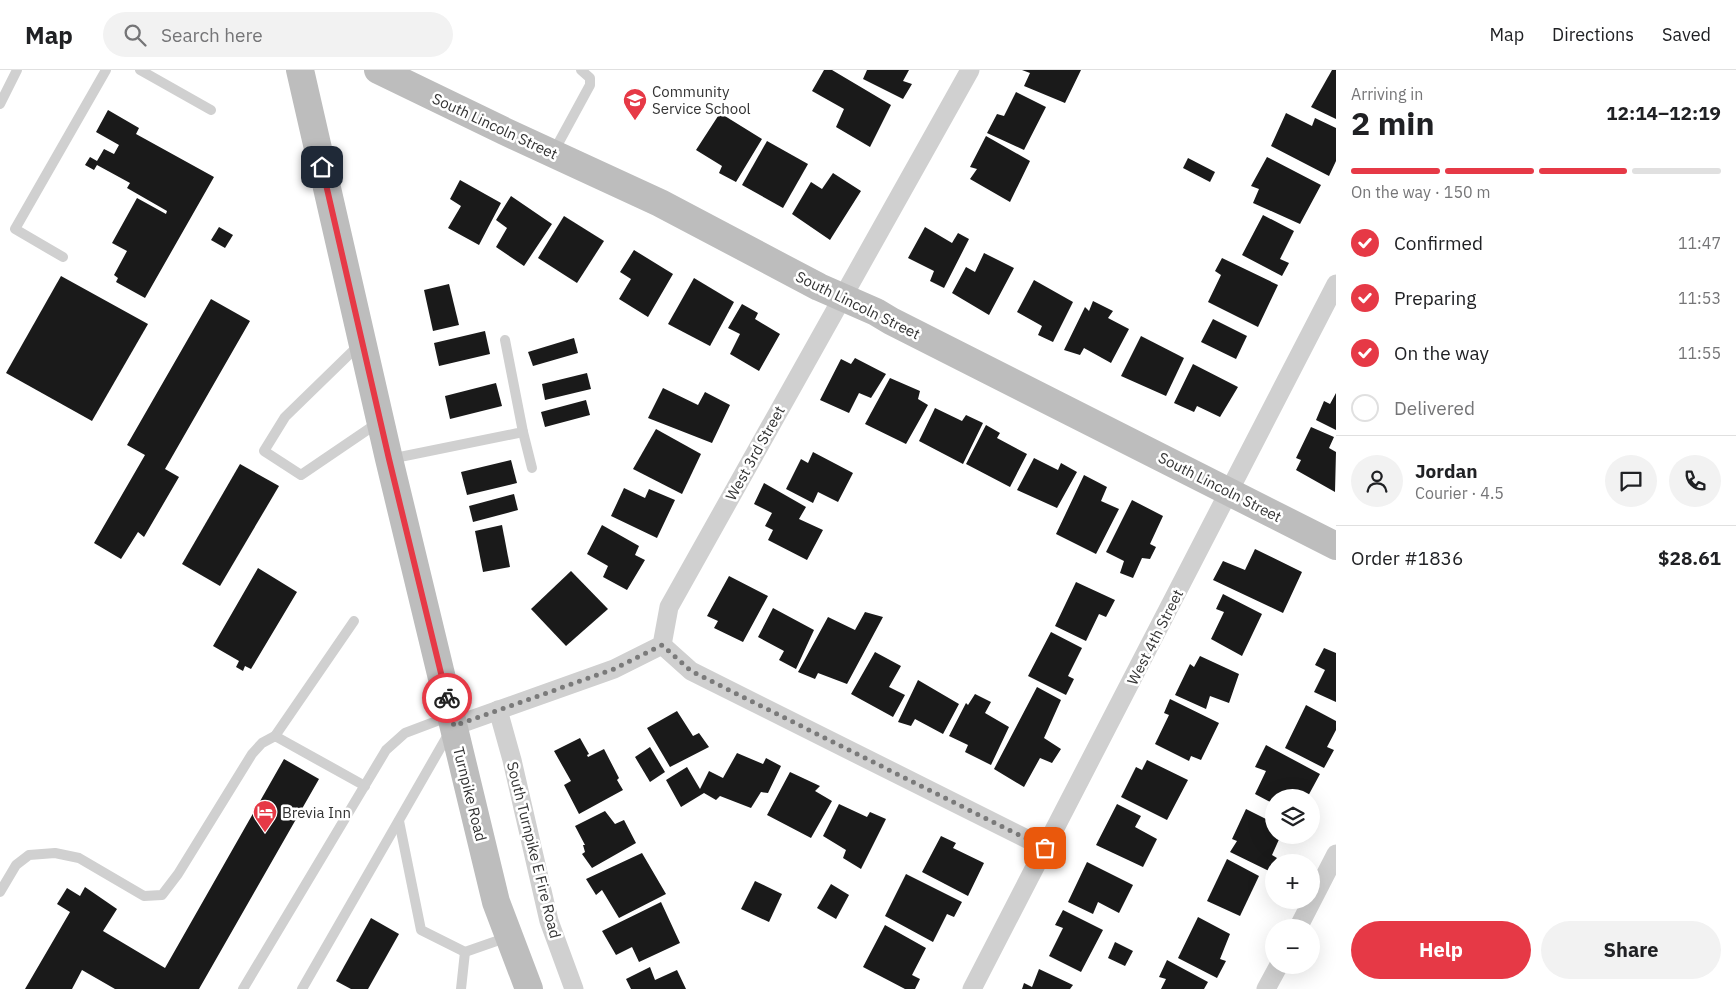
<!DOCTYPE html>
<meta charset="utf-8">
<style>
:root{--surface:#fff;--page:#f2f2f2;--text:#202124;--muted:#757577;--line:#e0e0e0;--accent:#e63946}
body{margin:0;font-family:"IBM Plex Sans",sans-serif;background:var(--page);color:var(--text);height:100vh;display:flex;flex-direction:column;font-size:19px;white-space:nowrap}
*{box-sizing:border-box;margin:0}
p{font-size:16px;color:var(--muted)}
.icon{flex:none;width:28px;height:28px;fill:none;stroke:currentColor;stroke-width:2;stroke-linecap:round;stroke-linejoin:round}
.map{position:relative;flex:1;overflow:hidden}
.details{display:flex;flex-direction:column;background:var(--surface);width:400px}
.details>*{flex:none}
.tools{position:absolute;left:1265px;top:719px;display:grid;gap:10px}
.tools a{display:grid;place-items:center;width:55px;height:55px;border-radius:50%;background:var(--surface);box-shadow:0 5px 20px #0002;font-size:25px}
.pin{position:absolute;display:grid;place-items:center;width:42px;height:42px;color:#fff;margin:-21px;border-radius:10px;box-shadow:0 2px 8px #0006}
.courier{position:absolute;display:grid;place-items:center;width:50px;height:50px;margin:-25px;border:4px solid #e63946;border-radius:50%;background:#fff;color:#222;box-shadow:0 1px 6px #0007}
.overview em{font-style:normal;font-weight:700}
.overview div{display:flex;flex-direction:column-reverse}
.overview{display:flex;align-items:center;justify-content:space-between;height:85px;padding:0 15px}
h1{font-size:32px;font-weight:700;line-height:38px}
.bar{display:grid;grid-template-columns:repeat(4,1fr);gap:8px 5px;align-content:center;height:60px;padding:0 15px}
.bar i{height:6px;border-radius:4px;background:var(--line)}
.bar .active{background:var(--accent)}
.bar p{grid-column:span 4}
.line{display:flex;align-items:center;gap:12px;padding:0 15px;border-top:1px solid var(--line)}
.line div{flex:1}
.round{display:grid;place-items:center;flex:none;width:52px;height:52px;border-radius:26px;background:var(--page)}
ol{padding:0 15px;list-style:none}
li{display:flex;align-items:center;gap:15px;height:55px}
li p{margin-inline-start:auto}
li .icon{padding:5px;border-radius:50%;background:var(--accent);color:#fff;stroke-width:4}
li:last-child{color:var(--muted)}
li i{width:28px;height:28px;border:2px solid var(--line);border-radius:50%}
.primary-button{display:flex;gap:10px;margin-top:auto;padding:10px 15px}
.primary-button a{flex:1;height:58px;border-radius:30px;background:var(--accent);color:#fff;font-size:20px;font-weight:700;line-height:58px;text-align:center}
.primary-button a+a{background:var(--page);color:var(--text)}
header{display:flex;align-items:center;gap:30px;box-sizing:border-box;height:70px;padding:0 25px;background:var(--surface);border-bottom:1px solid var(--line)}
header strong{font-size:24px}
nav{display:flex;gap:28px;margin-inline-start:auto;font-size:18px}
.search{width:350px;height:45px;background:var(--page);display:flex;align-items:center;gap:12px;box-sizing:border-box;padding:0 18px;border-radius:28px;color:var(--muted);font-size:19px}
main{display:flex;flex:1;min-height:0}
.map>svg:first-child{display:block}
</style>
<header>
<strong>Map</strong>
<div class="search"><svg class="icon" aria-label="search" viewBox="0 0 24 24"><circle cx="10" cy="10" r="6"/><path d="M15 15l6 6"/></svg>Search here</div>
<nav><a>Map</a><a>Directions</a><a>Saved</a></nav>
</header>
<main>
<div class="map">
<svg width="1336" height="919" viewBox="0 0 1336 919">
<rect width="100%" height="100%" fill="#fff"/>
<g fill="#1a1a1a">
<polygon points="824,0 832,0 891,35 870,77 836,57 844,39 812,21"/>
<polygon points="867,0 909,0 903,11 912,14 903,29 863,9"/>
<polygon points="1022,0 1081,0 1065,33 1024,16 1030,3"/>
<polygon points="1332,0 1336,0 1336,49 1311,37"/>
<polygon points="1016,22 1046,37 1024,80 987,63 997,44 1004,46"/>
<polygon points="108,40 139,58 136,64 214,107 145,228 116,212 118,208 114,205 127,181 112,173 137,128 166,144 167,141 127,118 130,113 97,95 94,100 85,95 90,87 97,91 104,79 114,84 119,75 96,62"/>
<polygon points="720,43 762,69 736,112 719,103 722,96 696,80"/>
<polygon points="1286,43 1312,56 1315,48 1336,58 1336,91 1329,106 1271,76"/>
<polygon points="986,66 1030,91 1010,132 970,109 977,99 970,97"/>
<polygon points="767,71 808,94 783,138 742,115"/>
<polygon points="1267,87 1321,115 1300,154 1253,133 1259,119 1251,116"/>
<polygon points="1188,88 1215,102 1210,112 1183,98"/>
<polygon points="833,103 861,121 830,170 792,144 811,112 822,119"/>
<polygon points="460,110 501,133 479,175 448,158 461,136 450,129"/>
<polygon points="511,126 552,154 524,196 496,177 507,158 496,150"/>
<polygon points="1263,145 1294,161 1280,189 1289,193 1282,206 1242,185"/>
<polygon points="564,146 604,171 577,213 538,188"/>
<polygon points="219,157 233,165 225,178 211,170"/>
<polygon points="925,157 952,173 958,163 969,169 944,218 930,211 934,201 908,188"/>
<polygon points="634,180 673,204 648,247 619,229 631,209 620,202"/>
<polygon points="984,183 1014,198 989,245 952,223 966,197 975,202"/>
<polygon points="1222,188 1278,215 1258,257 1208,232 1221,205 1215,201"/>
<polygon points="61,206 148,254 92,351 6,303"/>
<polygon points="694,208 734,232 710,276 668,254"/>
<polygon points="1034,210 1073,232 1053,272 1038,265 1042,256 1017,242"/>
<polygon points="449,214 459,255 433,261 424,220"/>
<polygon points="211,229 250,251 165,399 179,407 144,467 138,462 121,489 94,473 145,385 127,375"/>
<polygon points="1093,231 1113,241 1108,248 1129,259 1111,293 1084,278 1080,285 1064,280 1085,237 1089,241"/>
<polygon points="742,234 758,243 755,249 780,264 759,301 730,284 740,264 728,258"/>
<polygon points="1213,249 1247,266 1236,289 1201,272"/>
<polygon points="485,261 490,284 439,296 434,273"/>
<polygon points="1141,266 1184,288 1166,326 1121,306"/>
<polygon points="574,268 578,283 533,296 528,282"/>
<polygon points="855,288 886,304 871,328 859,323 849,343 820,330 841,289 851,294"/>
<polygon points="1193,294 1238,317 1220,347 1197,336 1194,342 1174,333"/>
<polygon points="587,303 591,319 545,330 542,314"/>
<polygon points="890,308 920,321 918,329 928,335 906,374 865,354"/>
<polygon points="496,313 502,336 450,349 445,326"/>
<polygon points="663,318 698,335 705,322 730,335 712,373 648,348"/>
<polygon points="1336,323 1336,360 1316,350 1324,331 1330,334"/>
<polygon points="586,330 590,345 545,357 541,342"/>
<polygon points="935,338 962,351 966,345 983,353 963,394 919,371"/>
<polygon points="986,355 1000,363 997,368 1027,384 1010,417 966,394"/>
<polygon points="1311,357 1334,367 1329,378 1336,382 1335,422 1296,400 1301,390 1296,388"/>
<polygon points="656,359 701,384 682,424 633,399"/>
<polygon points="813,382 853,403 838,432 818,422 813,433 786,419 801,389 808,393"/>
<polygon points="1034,388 1058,400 1061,393 1077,402 1057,438 1017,420"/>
<polygon points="511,390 517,413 467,425 461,402"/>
<polygon points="240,394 279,416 220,516 182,494"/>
<polygon points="1084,405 1107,417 1101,431 1119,439 1096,484 1056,464"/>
<polygon points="764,413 806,437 799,449 823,460 807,490 768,470 773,460 765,456 772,443 754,434"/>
<polygon points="624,418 645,428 649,419 675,430 657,468 611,446"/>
<polygon points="514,424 518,440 473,452 469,436"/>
<polygon points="1132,430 1163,446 1150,474 1156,477 1150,489 1142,488 1133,508 1120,503 1124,491 1106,482"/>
<polygon points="502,455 510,497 483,502 475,461"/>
<polygon points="602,455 639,476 635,485 645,490 627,520 603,507 608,496 587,484"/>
<polygon points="1255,479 1302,502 1283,543 1213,510 1223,491 1245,500"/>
<polygon points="258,498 297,522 251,599 245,596 243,601 236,597 239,591 213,576"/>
<polygon points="571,501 608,539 566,576 531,539"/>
<polygon points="729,506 768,526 743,572 714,558 718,551 707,546"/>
<polygon points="1076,512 1115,530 1106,547 1099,544 1086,571 1055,556"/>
<polygon points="1223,524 1262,544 1242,586 1211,569 1224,542 1216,539"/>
<polygon points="773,538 814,560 796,599 779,590 784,581 758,567"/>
<polygon points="865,542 883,547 847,614 818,603 815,609 798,602 828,547 855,560"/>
<polygon points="1051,562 1082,578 1068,606 1074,609 1066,625 1028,606"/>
<polygon points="1324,578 1336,583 1336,632 1314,622 1325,600 1315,595"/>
<polygon points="875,582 901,596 889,617 905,625 893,647 851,624"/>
<polygon points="1200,586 1239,604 1229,633 1210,626 1206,639 1175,625 1190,594 1194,597"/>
<polygon points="918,610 959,634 943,664 915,649 911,656 898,652"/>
<polygon points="1037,617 1061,630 1044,668 1061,679 1052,693 1040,688 1024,717 994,699"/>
<polygon points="975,624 991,632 985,643 1009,657 991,695 965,682 968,675 949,666 966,633 968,635"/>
<polygon points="1170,629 1219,653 1201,690 1191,686 1189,691 1155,674 1169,645 1164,643"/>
<polygon points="1306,635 1336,651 1336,660 1327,677 1334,680 1324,698 1285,678"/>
<polygon points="677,641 693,666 699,663 709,677 670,697 647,658"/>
<polygon points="580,668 589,684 587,685 588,687 604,679 619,708 617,710 623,720 579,744 564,715 571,711 554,681"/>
<polygon points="1266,675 1320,704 1307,728 1274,728 1274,734 1255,724 1266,701 1255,697"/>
<polygon points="650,677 665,702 650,712 635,687"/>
<polygon points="737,683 763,694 766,688 781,696 768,723 761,722 751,738 720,726 716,730 704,723 681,737 666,710 687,697 700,719 709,701 723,708"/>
<polygon points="284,689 319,709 199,919 115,919 82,900 72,919 25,919 70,842 57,834 67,818 80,826 85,817 117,839 103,861 165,898"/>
<polygon points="1147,690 1188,710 1167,750 1121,727 1136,697 1142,700"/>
<polygon points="790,702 820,716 815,721 832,731 811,768 767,745"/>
<polygon points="839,734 867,747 870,742 886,749 861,799 843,788 846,780 823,766"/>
<polygon points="1117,734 1141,746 1135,757 1157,769 1143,797 1096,775"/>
<polygon points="1246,739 1274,753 1274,765 1281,765 1272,785 1277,788 1274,792 1271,802 1230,782 1237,771 1232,769"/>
<polygon points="605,741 615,754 624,750 636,773 592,798 582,784 585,782 583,775 585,775 575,756"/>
<polygon points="941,766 956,773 953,778 984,793 968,826 922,802"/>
<polygon points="642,783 666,824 619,848 602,820 596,825 586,809"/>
<polygon points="1227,789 1259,806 1240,846 1207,831"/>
<polygon points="1087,792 1133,815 1119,843 1098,832 1093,844 1068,832"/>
<polygon points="906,804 962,832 954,847 947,844 933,872 885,846"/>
<polygon points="755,811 782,824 769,852 741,839"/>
<polygon points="831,814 849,825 836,849 817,838"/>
<polygon points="661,832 680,873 639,892 632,877 616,885 602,861"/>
<polygon points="1063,840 1103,860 1081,902 1049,886 1063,858 1055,855"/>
<polygon points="1198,847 1230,864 1220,889 1226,891 1217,908 1178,888"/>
<polygon points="371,848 399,864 368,919 351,919 336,911"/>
<polygon points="885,855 926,878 912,905 920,909 915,919 905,919 863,897"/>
<polygon points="1115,872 1133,881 1125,896 1108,888"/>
<polygon points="1167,890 1208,912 1204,919 1161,919 1166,909 1159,907"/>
<polygon points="650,897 655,910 677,900 686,919 631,919 626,909"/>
<polygon points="1039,899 1073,915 1070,919 1022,919 1024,913 1032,917"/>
</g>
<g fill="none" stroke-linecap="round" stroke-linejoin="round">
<g stroke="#d0d0d0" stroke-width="10">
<polyline points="140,0 211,40"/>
<polyline points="0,34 17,0"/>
<polyline points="553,83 590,15 590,8 581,0"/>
<polyline points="63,187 15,159 106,0"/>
<polyline points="360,274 285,347 264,381 301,405 379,352"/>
<polyline points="523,362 532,398"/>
<polyline points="390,389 523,362 505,270"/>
<polyline points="275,666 354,551"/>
<polyline points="399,751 421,860 465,882 508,867"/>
<polyline points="0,822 16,795 29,785 55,783 79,788 144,826 162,825 178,804 252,684 262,673 275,666 365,716"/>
<polyline points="243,919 386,680 405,663 450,646"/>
<polyline points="302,919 449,663"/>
<polyline points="461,919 465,882"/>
</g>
<g stroke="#d0d0d0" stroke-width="19">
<polyline points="662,575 691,601 1045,778"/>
<polyline points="498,640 512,690 549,851 574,919"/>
<polyline points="454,656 614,599 662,575 669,537 970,0"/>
<polyline points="1298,858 1336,784"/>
<polyline points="972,919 1336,214"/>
<polyline points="1266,919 1279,895"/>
</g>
<g stroke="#bdbdbd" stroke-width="28">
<polyline points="300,0 389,389 496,832 529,919"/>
<polyline points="378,0 504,61 660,133 819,217 876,242 891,251 1336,476"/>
</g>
</g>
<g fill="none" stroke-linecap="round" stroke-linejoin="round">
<polyline stroke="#7a7a7a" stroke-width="5" stroke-dasharray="0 9" points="447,628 454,656 614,599 662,575 691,601 1045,778"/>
<polyline stroke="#e63946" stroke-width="6" points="322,97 389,389 447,628"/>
</g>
<defs>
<g id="school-pin" transform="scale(1.25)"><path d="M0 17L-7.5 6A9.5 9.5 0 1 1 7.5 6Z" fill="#e63946" stroke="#fff"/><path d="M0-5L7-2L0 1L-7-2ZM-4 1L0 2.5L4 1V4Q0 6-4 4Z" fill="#fff"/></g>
<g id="hotel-pin" transform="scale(1.25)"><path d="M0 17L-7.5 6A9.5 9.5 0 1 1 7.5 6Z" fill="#e63946" stroke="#fff"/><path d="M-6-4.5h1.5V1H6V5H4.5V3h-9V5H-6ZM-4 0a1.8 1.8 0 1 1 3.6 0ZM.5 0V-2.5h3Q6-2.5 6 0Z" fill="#fff"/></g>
</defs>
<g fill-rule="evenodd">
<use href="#school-pin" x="635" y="30"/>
<use href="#hotel-pin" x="265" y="742"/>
</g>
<g text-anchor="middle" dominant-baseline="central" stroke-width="5" stroke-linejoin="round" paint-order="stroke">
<g font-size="15" fill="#333" stroke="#fff" text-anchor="start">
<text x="652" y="21">Community<tspan x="652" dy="17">Service School</tspan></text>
<text x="282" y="742">Brevia Inn</text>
</g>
<g font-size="15" fill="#333" stroke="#fff">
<text transform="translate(495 56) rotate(25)">South Lincoln Street</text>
<text transform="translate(858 235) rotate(26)">South Lincoln Street</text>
<text transform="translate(755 383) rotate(-61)">West 3rd Street</text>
<text transform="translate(1220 417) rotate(27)">South Lincoln Street</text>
<text transform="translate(1155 567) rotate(-63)">West 4th Street</text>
<text transform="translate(470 724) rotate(76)">Turnpike Road</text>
<text transform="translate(534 780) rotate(76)">South Turnpike E Fire Road</text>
</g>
</g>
</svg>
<div class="tools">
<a><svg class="icon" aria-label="layers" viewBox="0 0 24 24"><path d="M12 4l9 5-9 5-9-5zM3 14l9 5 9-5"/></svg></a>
<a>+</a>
<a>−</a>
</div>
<div class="pin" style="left:1045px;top:778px;background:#ea580c"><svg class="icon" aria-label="bag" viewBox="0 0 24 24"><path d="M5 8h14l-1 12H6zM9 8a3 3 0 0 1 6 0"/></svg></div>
<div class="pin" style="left:322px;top:97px;background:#1f2937"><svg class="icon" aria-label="home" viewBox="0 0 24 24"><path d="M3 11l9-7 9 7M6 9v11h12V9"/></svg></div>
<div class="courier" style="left:447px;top:628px"><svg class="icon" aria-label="bike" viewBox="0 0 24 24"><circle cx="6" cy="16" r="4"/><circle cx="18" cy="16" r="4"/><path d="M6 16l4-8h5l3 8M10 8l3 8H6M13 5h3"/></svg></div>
</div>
<section class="details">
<div class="overview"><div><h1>2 min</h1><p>Arriving in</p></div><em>12:14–12:19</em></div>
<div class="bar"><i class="active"></i><i class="active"></i><i class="active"></i><i></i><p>On the way · 150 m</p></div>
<ol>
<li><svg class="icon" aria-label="check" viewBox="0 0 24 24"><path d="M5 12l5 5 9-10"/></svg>Confirmed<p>11:47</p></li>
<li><svg class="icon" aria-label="check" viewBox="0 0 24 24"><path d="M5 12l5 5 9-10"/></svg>Preparing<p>11:53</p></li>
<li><svg class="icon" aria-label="check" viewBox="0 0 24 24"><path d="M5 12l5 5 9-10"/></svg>On the way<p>11:55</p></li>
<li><i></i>Delivered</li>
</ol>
<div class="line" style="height:90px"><a class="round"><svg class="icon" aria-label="person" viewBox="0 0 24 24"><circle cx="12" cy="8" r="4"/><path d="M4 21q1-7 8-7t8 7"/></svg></a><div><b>Jordan</b><p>Courier · 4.5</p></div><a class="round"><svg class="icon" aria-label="chat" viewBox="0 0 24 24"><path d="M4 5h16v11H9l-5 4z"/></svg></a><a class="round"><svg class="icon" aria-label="phone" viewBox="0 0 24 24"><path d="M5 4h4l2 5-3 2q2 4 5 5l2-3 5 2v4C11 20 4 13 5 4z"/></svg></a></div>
<div class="line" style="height:65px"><div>Order #1836</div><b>$28.61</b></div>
<div class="primary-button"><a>Help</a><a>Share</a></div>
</section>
</main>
